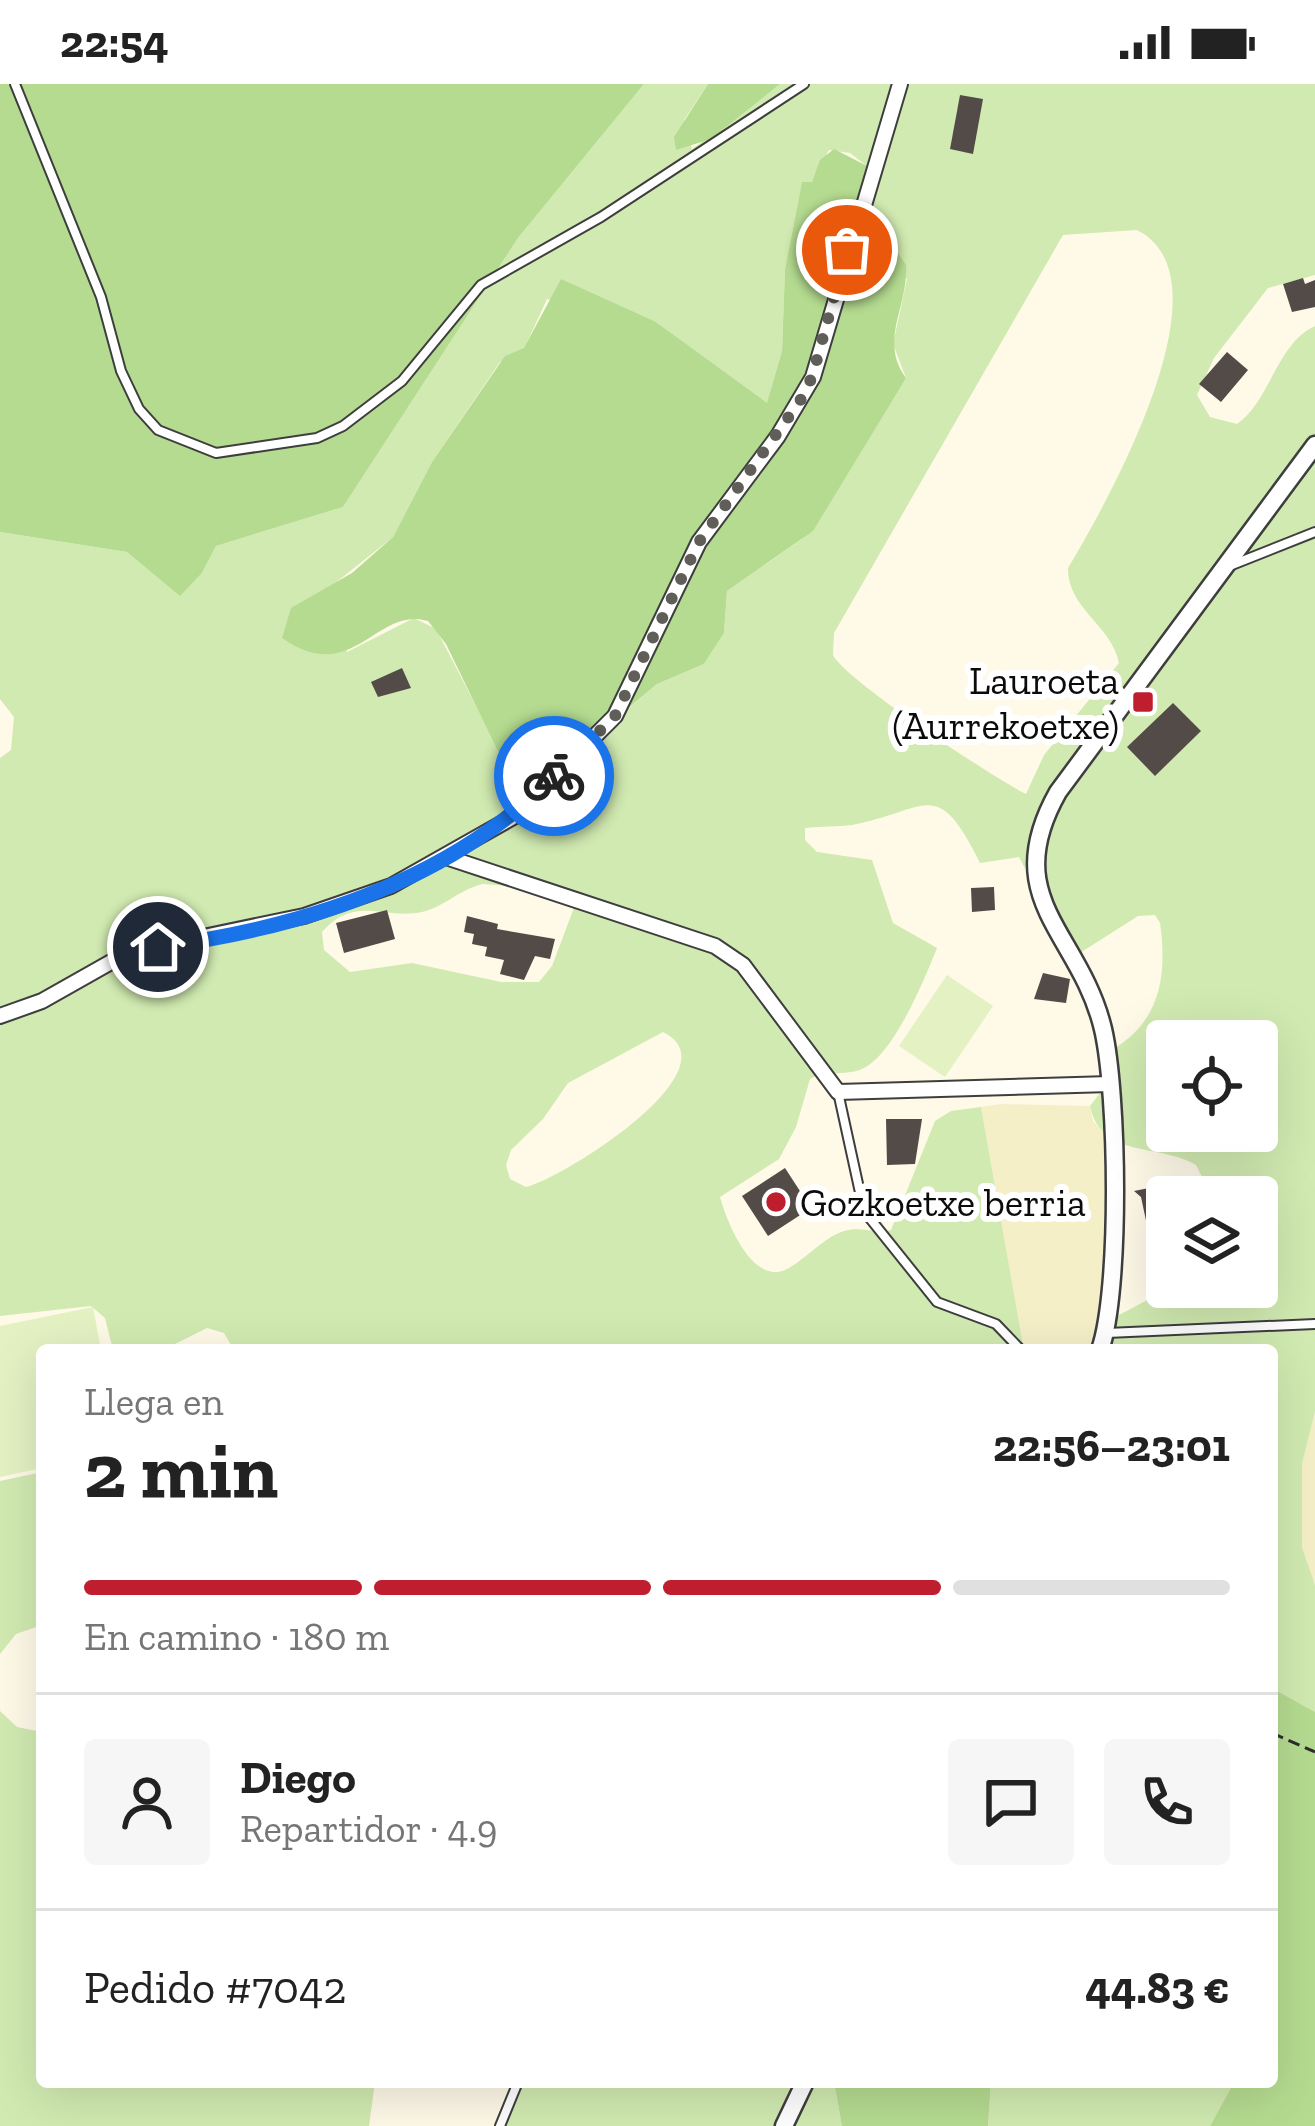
<!DOCTYPE html>
<html lang="es">
<meta charset="utf-8">
<style>
:root{--surface:#fff;--page:#f6f6f6;--text:#222;--muted:#767676;--line:#e0e0e0;--accent:#bf1e2e}
body{margin:0;font-family:"Zilla Slab",serif;background:var(--page);color:var(--text);height:100vh;display:flex;flex-direction:column;font-size:45px;white-space:nowrap}
*{box-sizing:border-box;margin:0}
p{font-size:39px;color:var(--muted)}
.icon{flex:none;width:66px;height:66px;fill:none;stroke:currentColor;stroke-width:2;stroke-linecap:round;stroke-linejoin:round}
.map{position:relative;flex:1;overflow:hidden}
.side{position:absolute;left:36px;top:1260px;width:1242px;height:744px;display:flex;flex-direction:column;background:var(--surface);border-radius:12px;box-shadow:0 12px 48px #0002}
.side>*{flex:none}
.tools{position:absolute;left:1146px;top:936px;display:grid;gap:24px}
.tools a{display:grid;place-items:center;width:132px;height:132px;border-radius:12px;background:var(--surface);box-shadow:0 12px 48px #0002;font-size:60px}
.pin{position:absolute;display:grid;place-items:center;width:102px;height:102px;color:#fff;margin:-51px;border:6px solid #fff;border-radius:50%;box-shadow:0 3px 12px #0007}
.courier{position:absolute;display:grid;place-items:center;width:120px;height:120px;margin:-60px;border:9px solid #1a73e8;border-radius:50%;background:#fff;color:#222;box-shadow:0 3px 15px #0007}
.head em{font-style:normal;font-weight:700}
.head div{display:flex;flex-direction:column-reverse}
.head{display:flex;align-items:center;justify-content:space-between;height:204px;padding:0 48px}
h1{font-size:78px;font-weight:700;line-height:90px}
.bar{display:grid;grid-template-columns:repeat(4,1fr);gap:18px 12px;align-content:center;height:144px;padding:0 48px}
.bar i{height:15px;border-radius:9px;background:var(--line)}
.bar .active{background:var(--accent)}
.bar p{grid-column:span 4}
.line{display:flex;align-items:center;gap:30px;padding:0 48px;border-top:3px solid var(--line)}
.line div{flex:1}
.round{display:grid;place-items:center;flex:none;width:126px;height:126px;border-radius:12px;background:var(--page)}
.status{display:flex;justify-content:space-between;align-items:center;height:84px;padding:0 60px;background:var(--surface);direction:ltr}
.status svg{height:33px;fill:currentColor}
.map>svg:first-child{display:block}
</style>
<div class="status"><b>22:54</b><svg viewBox="0 0 49 12"><path d="M0 12V9h3v3zM5 12V6h3v6zM10 12V3h3v9zM15 12V0h3v12zM26 1h20v11H26zM47 4h2v5h-2z"/></svg></div>
<div class="map">
<svg width="1315" height="2042" viewBox="0 0 1315 2042">
<rect width="100%" height="100%" fill="#fff9e8"/>
<g fill="#f5efc8">
<polygon points="1000,1020 1090,1022 1093,1037 1110,1056 1119,1231 1105,1266 1024,1266 981,1023"/>
<polygon points="1315,1328 1315,1501 1302,1463 1302,1380"/>
</g>
<g fill="#d1eab1" fill-rule="evenodd">
<path d="M644,0H708L684,36L692,65L780,0H1315V191L1268,204L1214,274L1197,311L1210,333L1237,340C1270,317 1277,259 1315,242V1328L1302,1380V1463L1315,1501V1628L1272,1604V1266H1105L1119,1231L1172,1203H1257V1113H1212L1196,1081C1159,1059 1101,1075 1090,1022L1100,1009L1104,970C1159,943 1168,895 1160,839L1155,831L1138,832L1072,874L1019,773L980,779C936,690 928,727 852,741C837,743 821,742 805,744V756L817,768L872,776L893,839L937,864C924,896 895,968 864,984C847,993 827,985 810,995L796,1043L779,1075L720,1113C727,1138 753,1205 789,1184C808,1173 823,1154 844,1147C860,1142 875,1150 891,1146L935,1037L951,1027L981,1023L1024,1266H234L224,1249L207,1244L163,1266H113L105,1234L91,1222L0,1232V674L11,666L14,633L0,615V448L127,468L180,511L202,489L216,462L343,423L518,154ZM829,66L850,69L868,83C839,142 868,155 907,195L893,260L906,294L802,455L727,507L724,549L704,580L657,600L533,706L521,708L436,545L414,534L347,568L334,500L393,453L432,378L500,278L524,265L547,215L656,238L767,320L782,267L785,185L802,99L812,98ZM1137,146C1235,195 1104,424 1068,484C1067,524 1112,542 1119,579L1044,671L1026,710C995,695 844,595 833,571L834,549L1063,151ZM483,800L562,806L575,821L552,882L539,898H501L412,879L350,888L324,866L322,848C355,810 385,836 422,828C444,823 460,805 483,800ZM663,948C738,985 562,1095 526,1103L510,1095L506,1081L511,1066L543,1035L568,999ZM1167,957H1257V1047H1167Z"/>
<polygon points="42,1388 42,1541 16,1550 0,1570 0,1397"/>
<polygon points="0,1627 17,1643 42,1648 42,1998 375,1998 369,2042 0,2042"/>
<polygon points="518,1998 834,1998 842,2042 497,2042"/>
<polygon points="991,1998 1234,1998 1210,2042 988,2042"/>
</g>
<g fill="#b5db90">
<polygon points="0,0 644,0 518,154 343,423 216,462 202,489 180,512 127,468 0,448"/>
<polygon points="708,0 780,0 711,55 676,66 674,53"/>
<path d="M834,65L869,83L856,119L862,152L898,169L906,181C909,221 878,257 906,294L813,447L727,507L724,549L704,580L657,600L527,709L513,698L446,560L428,537C376,521 353,604 282,554L291,524L352,489L393,453L432,378L505,272L524,264L561,195L656,238L767,319L782,267L785,185L802,98H812L820,76Z"/>
<polygon points="1272,1604 1315,1628 1315,2042 1210,2042 1234,1998 1272,1998"/>
<polygon points="834,1998 991,1998 988,2042 842,2042"/>
</g>
<g fill="#e3f1c3">
<polygon points="947,891 993,922 945,993 899,962"/>
<polygon points="93,1223 101,1266 42,1266 42,1384 0,1393 0,1242"/>
</g>
<g fill="#534b47">
<polygon points="960,11 983,15 973,70 950,65"/>
<polygon points="1303,194 1305,200 1315,196 1315,223 1292,228 1283,200"/>
<polygon points="1227,268 1248,286 1221,318 1199,300"/>
<polygon points="402,584 411,604 378,613 371,598"/>
<polygon points="1173,619 1201,647 1155,692 1127,663"/>
<polygon points="994,803 995,826 972,828 971,804"/>
<polygon points="387,826 395,855 344,869 336,839"/>
<polygon points="467,832 498,840 497,845 555,855 550,875 535,872 524,896 500,890 504,876 485,872 487,863 472,860 474,850 464,848"/>
<polygon points="1043,889 1070,895 1066,919 1034,915"/>
<polygon points="886,1035 922,1035 915,1080 887,1081"/>
<polygon points="785,1084 811,1124 768,1152 742,1112"/>
<polygon points="1179,1098 1182,1113 1167,1113 1167,1171 1154,1174 1141,1113 1134,1107"/>
</g>
<g fill="none" stroke-linecap="round" stroke-linejoin="round">
<g stroke="#3e3e3e" stroke-width="12">
<g id="service">
<polyline points="15,0 101,213 121,287 139,325 158,346 216,369 317,354 343,342 402,297 481,201 601,133 804,0"/>
<polyline points="1232,481 1315,448"/>
<polyline points="838,1008 864,1127 937,1218 996,1240 1021,1266"/>
<polyline points="1107,1249 1315,1240"/>
<polyline points="500,2042 518,1998"/>
</g>
</g>
<g stroke="#3e3e3e" stroke-width="18">
<g id="minor">
<polyline points="449,774 715,862 743,881 838,1008 1110,1000"/>
<polyline points="0,932 42,917 127,869 304,832 391,802 515,732 615,632 699,458 778,352 813,293 900,0"/>
</g>
</g>
<g stroke="#3e3e3e" stroke-width="21">
<g id="tertiary">
<path d="M1100,1266C1121,1206 1118,1009 1103,945C1080,848 997,816 1058,708L1315,361"/>
<polyline points="784,2042 805,1998"/>
</g>
</g>
<polyline stroke="#2d2d2d" stroke-width="3" stroke-dasharray="12 6" stroke-linecap="butt" points="1272,1649 1315,1668"/>
<use href="#service" stroke="#fff" stroke-width="8"/>
<use href="#minor" stroke="#fff" stroke-width="14"/>
<use href="#tertiary" stroke="#fff" stroke-width="16"/>
</g>
<g fill="none" stroke-linecap="round" stroke-linejoin="round">
<polyline stroke="#605e58" stroke-width="12" stroke-dasharray="0 21.6" points="554,692 615,632 699,458 800,317 812,293 847,166"/>
<path stroke="#1a73e8" stroke-width="15" d="M158,863C302,844 450,797 554,692"/>
</g>
<g fill="#bf1e2e" stroke="#fff" stroke-width="4.5">
<rect x="1131" y="606" width="24" height="24" rx="6"/>
<circle cx="776" cy="1118" r="12"/>
</g>
<g text-anchor="middle" dominant-baseline="central" stroke-width="12" stroke-linejoin="round" paint-order="stroke">
<g font-size="39" fill="#0b0b0b" stroke="#fff" text-anchor="end">
<text x="1119" y="596">Lauroeta<tspan x="1119" dy="45">(Aurrekoetxe)</tspan></text>
<text x="800" y="1118" text-anchor="start">Gozkoetxe berria</text>
</g>
</g>
</svg>
<div class="tools">
<a><svg class="icon" aria-label="locate" viewBox="0 0 24 24"><circle cx="12" cy="12" r="6"/><path d="M12 2v4M12 18v4M2 12h4M18 12h4"/></svg></a>
<a><svg class="icon" aria-label="layers" viewBox="0 0 24 24"><path d="M12 4l9 5-9 5-9-5zM3 14l9 5 9-5"/></svg></a>
</div>
<div class="pin" style="left:847px;top:166px;background:#ea580c"><svg class="icon" aria-label="bag" viewBox="0 0 24 24"><path d="M5 8h14l-1 12H6zM9 8a3 3 0 0 1 6 0"/></svg></div>
<div class="pin" style="left:158px;top:863px;background:#1f2937"><svg class="icon" aria-label="home" viewBox="0 0 24 24"><path d="M3 11l9-7 9 7M6 9v11h12V9"/></svg></div>
<div class="courier" style="left:554px;top:692px"><svg class="icon" aria-label="bike" viewBox="0 0 24 24"><circle cx="6" cy="16" r="4"/><circle cx="18" cy="16" r="4"/><path d="M6 16l4-8h5l3 8M10 8l3 8H6M13 5h3"/></svg></div>
<section class="side">
<div class="head"><div><h1>2 min</h1><p>Llega en</p></div><em>22:56–23:01</em></div>
<div class="bar"><i class="active"></i><i class="active"></i><i class="active"></i><i></i><p>En camino · 180 m</p></div>
<div class="line" style="height:216px"><a class="round"><svg class="icon" aria-label="person" viewBox="0 0 24 24"><circle cx="12" cy="8" r="4"/><path d="M4 21q1-7 8-7t8 7"/></svg></a><div><b>Diego</b><p>Repartidor · 4.9</p></div><a class="round"><svg class="icon" aria-label="chat" viewBox="0 0 24 24"><path d="M4 5h16v11H9l-5 4z"/></svg></a><a class="round"><svg class="icon" aria-label="phone" viewBox="0 0 24 24"><path d="M5 4h4l2 5-3 2q2 4 5 5l2-3 5 2v4C11 20 4 13 5 4z"/></svg></a></div>
<div class="line" style="height:156px"><div>Pedido #7042</div><b>44.83 €</b></div>
</section>
</div>
